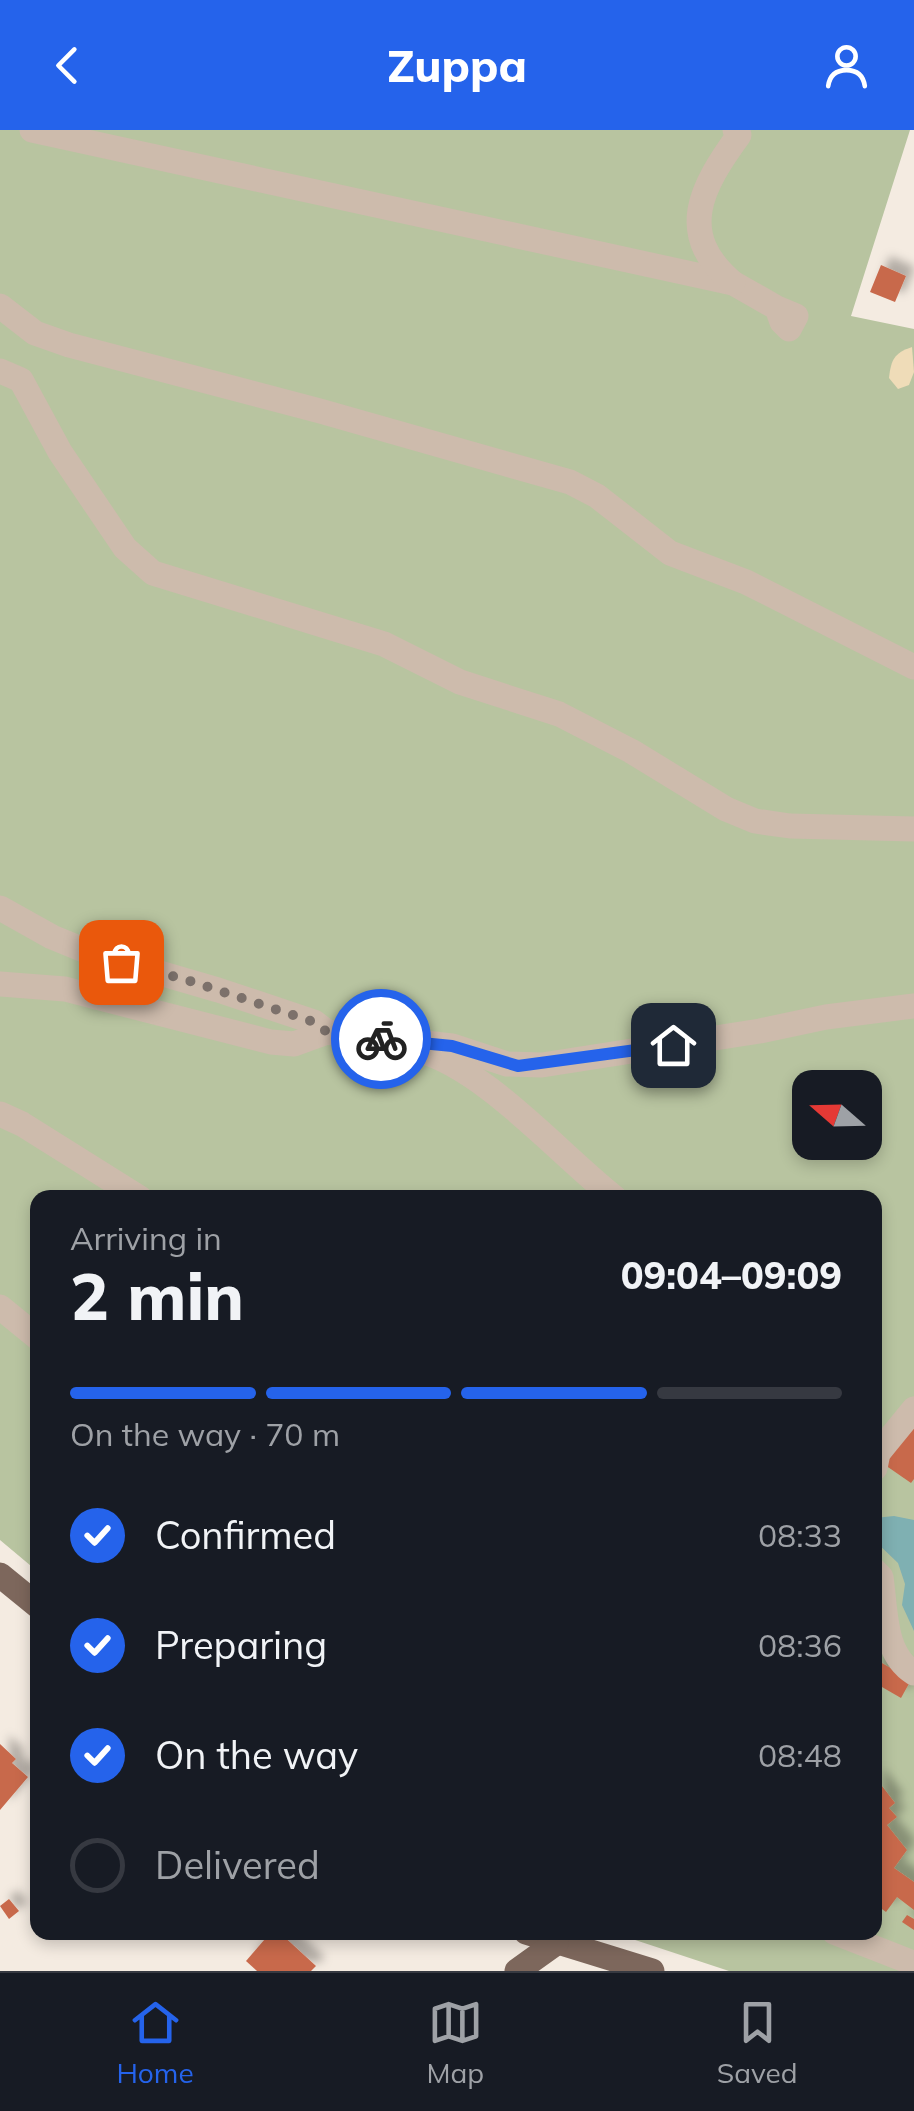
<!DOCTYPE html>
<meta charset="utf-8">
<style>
:root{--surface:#171b24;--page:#20242c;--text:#f1f3f6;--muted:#9ea1a6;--line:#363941;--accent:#2563eb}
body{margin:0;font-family:Mulish,sans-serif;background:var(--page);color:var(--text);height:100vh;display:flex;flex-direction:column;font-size:38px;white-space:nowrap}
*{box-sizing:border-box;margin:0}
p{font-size:32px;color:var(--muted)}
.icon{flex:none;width:55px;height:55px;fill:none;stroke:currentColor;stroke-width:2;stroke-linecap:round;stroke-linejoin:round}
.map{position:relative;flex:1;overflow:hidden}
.drawer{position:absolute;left:30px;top:1060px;width:852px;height:750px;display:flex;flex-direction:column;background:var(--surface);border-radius:20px;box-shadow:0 5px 15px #0003}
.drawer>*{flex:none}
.needle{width:65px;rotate:290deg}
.controls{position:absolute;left:792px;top:940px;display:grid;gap:20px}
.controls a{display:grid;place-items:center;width:90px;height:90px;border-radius:20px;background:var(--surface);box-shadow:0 5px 15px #0003;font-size:50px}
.pin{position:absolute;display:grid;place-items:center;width:85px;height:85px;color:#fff;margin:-42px;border-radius:20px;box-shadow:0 5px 15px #0006}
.courier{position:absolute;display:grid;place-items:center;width:100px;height:100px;margin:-50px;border:8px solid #2563eb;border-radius:50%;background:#fff;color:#222;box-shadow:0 2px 12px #0007}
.headline em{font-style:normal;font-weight:800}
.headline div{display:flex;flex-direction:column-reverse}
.headline{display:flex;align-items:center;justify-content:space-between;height:170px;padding:0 40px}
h1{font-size:65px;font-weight:800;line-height:75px}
.bar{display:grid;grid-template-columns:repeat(4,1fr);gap:15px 10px;align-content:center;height:120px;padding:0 40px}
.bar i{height:12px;border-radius:8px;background:var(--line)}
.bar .active{background:var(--accent)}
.bar p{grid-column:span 4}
ol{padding:0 40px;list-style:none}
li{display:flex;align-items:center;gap:30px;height:110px}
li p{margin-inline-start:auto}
li .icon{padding:10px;border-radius:50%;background:var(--accent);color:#fff;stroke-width:4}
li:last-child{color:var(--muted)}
li i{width:55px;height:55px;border:5px solid var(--line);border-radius:50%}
header{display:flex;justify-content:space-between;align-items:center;height:130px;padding:0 40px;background:var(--accent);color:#fff;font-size:45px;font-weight:800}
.dock{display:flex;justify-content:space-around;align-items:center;height:140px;border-top:2px solid var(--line);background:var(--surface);font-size:28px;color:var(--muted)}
.dock a{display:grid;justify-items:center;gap:5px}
.dock .active{color:var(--accent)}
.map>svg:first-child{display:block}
</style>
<header><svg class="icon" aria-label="back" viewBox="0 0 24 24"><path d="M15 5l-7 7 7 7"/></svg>Zuppa<svg class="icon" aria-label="person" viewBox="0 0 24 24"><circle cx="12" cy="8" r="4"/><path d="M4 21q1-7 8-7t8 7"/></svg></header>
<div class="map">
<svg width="914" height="1841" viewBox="0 0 914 1841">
<defs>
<filter id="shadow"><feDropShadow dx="9" dy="-9" stdDeviation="5" flood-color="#0004"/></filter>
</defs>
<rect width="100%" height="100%" fill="#f4ebe1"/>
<path fill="#b8c4a0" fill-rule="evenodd" d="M0,0H910L851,186L914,199V1841H729L614,1803L875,1802V1068H38L37,1441L0,1410ZM810,958H865V1012H810Z"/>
<path fill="#efdcb8" d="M912,217L914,242L909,255L898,259L889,248C891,230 894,223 912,217Z"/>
<polygon fill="#7fb0b2" points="894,1386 914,1390 914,1501 902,1475 905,1454 898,1433 875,1411 875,1388"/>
<g fill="#c8694b" filter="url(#shadow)">
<polygon points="881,135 906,146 895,172 870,162"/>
<polygon points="914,1293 914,1349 911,1353 885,1335"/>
<polygon points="875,1529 911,1550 901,1568 875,1553"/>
<polygon points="0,1614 16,1629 12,1633 28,1647 0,1680"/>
<polygon points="875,1647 895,1673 889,1678 897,1687 887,1695 907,1720 894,1738 914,1752 914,1780 897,1767 886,1782 875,1774"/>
<polygon points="9,1769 19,1781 9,1789 0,1776"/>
<polygon points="907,1785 914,1789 914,1800 902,1792"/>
<polygon points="271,1802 279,1802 316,1836 311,1841 257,1841 246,1831"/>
</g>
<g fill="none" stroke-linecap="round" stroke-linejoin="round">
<g stroke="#cdbbac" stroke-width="25">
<polyline points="32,0 733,153 777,178 782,192 789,199 796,186 777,178"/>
<path d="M733,153C675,104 701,57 739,5L735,0"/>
<polyline points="0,176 35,203 69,215 320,281 570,352 597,366 670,423 746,452 914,537"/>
<polyline points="0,241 21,250 60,322 125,418 153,443 384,514 460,552 559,584 631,621 726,679 755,691 790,696 914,699"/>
<polyline points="0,778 52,807 91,823 218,860 314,892 327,902"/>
<polyline points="0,854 65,859 271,912 294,914 327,902 452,916 507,934 542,935 760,901 826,887 914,876"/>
<path d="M417,920C484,937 559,1024 615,1068"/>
<polyline points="0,984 22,994 140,1068"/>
<polyline points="0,1177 38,1208"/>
<polyline points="875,1338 878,1323 914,1279"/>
<path d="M875,1441L881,1447C886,1480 883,1524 914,1543"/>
<polyline points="834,1802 913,1833"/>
</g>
<g stroke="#7d675c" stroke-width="25">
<polyline points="0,1445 38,1476"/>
<polyline points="526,1802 652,1841"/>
<polyline points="517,1841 556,1813"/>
</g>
</g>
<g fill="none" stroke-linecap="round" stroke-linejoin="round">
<polyline stroke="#7c716b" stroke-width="10" stroke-dasharray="0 18" points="121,832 187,850 314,892 327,902 381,909"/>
<polyline stroke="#2563eb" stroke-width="12" points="381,909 452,916 518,936 673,915"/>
</g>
</svg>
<div class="controls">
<a><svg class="needle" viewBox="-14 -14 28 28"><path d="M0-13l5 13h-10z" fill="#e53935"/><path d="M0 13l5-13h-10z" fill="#9ea1a6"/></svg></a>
</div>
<div class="pin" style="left:121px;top:832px;background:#ea580c"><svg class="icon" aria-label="bag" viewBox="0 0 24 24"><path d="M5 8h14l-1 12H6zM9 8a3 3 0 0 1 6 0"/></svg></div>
<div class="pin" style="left:673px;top:915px;background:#1f2937"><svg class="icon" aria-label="home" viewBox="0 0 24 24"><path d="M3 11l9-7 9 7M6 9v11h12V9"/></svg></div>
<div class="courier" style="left:381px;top:909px"><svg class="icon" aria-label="bike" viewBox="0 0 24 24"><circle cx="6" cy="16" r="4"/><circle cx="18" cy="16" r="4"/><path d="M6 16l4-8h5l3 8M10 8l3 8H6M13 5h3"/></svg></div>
<section class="drawer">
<div class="headline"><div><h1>2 min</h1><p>Arriving in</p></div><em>09:04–09:09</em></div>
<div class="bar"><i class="active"></i><i class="active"></i><i class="active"></i><i></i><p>On the way · 70 m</p></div>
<ol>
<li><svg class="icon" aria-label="check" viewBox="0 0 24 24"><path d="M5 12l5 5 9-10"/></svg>Confirmed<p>08:33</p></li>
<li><svg class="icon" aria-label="check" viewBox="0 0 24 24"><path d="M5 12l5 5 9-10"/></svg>Preparing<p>08:36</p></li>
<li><svg class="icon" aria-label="check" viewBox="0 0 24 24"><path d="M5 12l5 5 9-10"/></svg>On the way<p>08:48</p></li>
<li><i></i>Delivered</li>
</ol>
</section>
</div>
<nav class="dock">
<a class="active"><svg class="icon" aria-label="home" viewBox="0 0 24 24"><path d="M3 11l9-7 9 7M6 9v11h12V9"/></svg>Home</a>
<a><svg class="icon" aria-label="map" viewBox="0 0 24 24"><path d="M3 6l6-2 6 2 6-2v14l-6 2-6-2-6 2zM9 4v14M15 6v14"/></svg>Map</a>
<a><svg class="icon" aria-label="saved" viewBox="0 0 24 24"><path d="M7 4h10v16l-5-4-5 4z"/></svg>Saved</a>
</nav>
